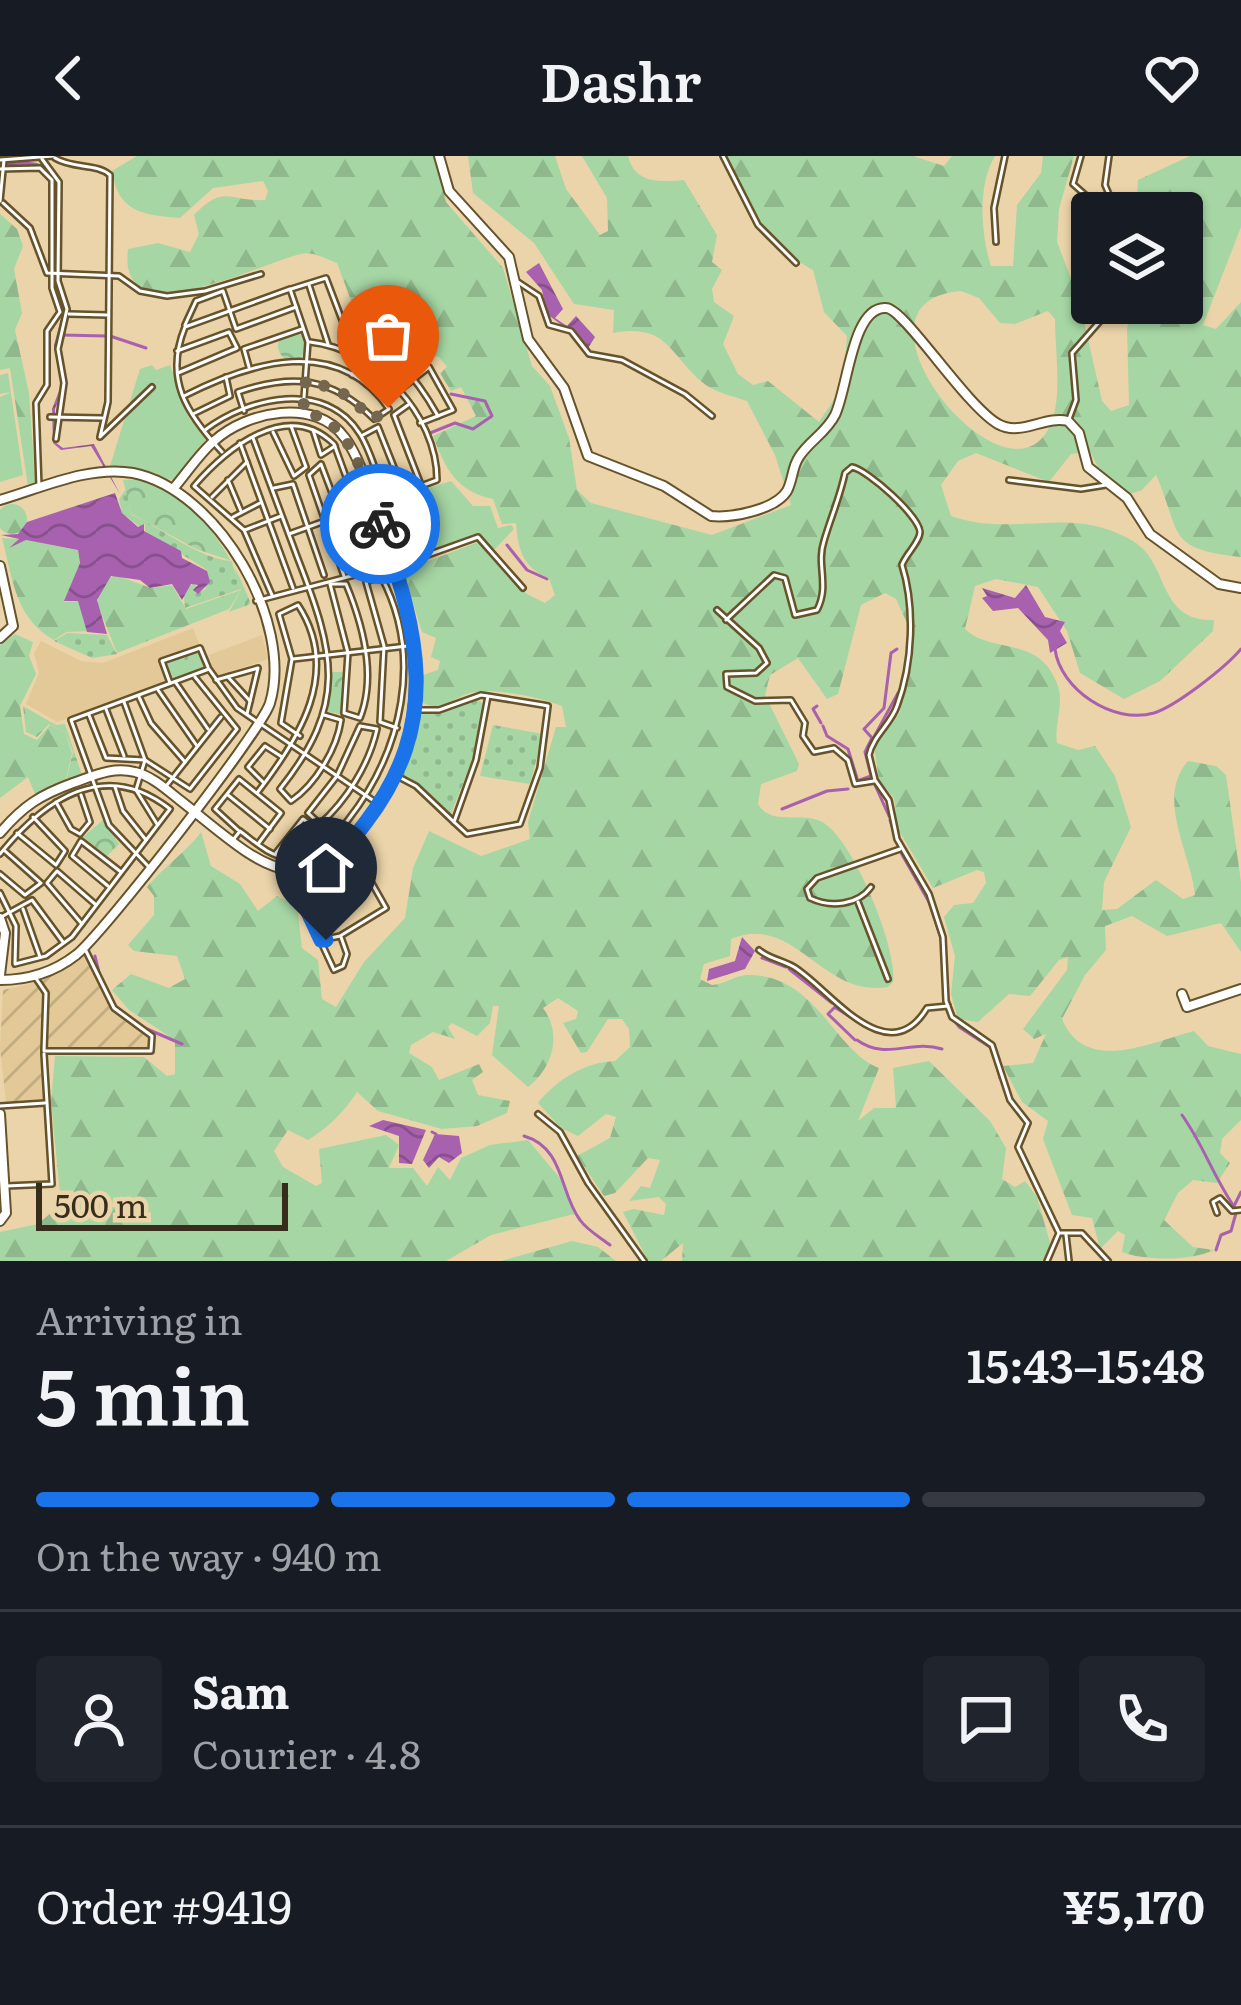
<!DOCTYPE html>
<meta charset="utf-8">
<style>
:root{--surface:#171b24;--page:#20242c;--text:#f1f3f6;--muted:#9ea1a6;--line:#363941;--accent:#1a73e8}
body{margin:0;font-family:Literata,serif;background:var(--page);color:var(--text);height:100vh;display:flex;flex-direction:column;font-size:45px;white-space:nowrap}
*{box-sizing:border-box;margin:0}
p{font-size:39px;color:var(--muted)}
.icon{flex:none;width:66px;height:66px;fill:none;stroke:currentColor;stroke-width:2;stroke-linecap:round;stroke-linejoin:round}
.map{position:relative;height:1105px;overflow:hidden}
.details{display:flex;flex-direction:column;background:var(--surface);flex:1}
.details>*{flex:none}
.controls{position:absolute;left:1071px;top:36px;display:grid;gap:24px}
.controls a{display:grid;place-items:center;width:132px;height:132px;border-radius:12px;background:var(--surface);box-shadow:0 3px 9px #0004;font-size:60px}
.scale{position:absolute;left:36px;bottom:30px;width:252px;box-sizing:border-box;padding-left:12px;border:6px solid #362d1c;border-top:0;font-size:33px;line-height:42px;white-space:nowrap;color:#362d1c;-webkit-text-stroke:9px #ebd4a9;paint-order:stroke}
.pin{position:absolute;display:grid;place-items:center;width:102px;height:102px;color:#fff;margin:-123px -51px;border-radius:50% 50% 50% 0;rotate:-45deg;box-shadow:0 0 12px #0007}
.pin .icon{rotate:45deg}
.courier{position:absolute;display:grid;place-items:center;width:120px;height:120px;margin:-60px;border:9px solid #1a73e8;border-radius:50%;background:#fff;color:#222;box-shadow:0 3px 15px #0007}
.headline em{font-style:normal;font-weight:600}
.headline div{display:flex;flex-direction:column-reverse}
.headline{display:flex;align-items:center;justify-content:space-between;height:204px;padding:0 36px}
h1{font-size:78px;font-weight:600;line-height:90px}
.bar{display:grid;grid-template-columns:repeat(4,1fr);gap:18px 12px;align-content:center;height:144px;padding:0 36px}
.bar i{height:15px;border-radius:9px;background:var(--line)}
.bar .selected{background:var(--accent)}
.bar p{grid-column:span 4}
.line{display:flex;align-items:center;gap:30px;padding:0 36px;border-top:3px solid var(--line)}
.line div{flex:1}
.round{display:grid;place-items:center;flex:none;width:126px;height:126px;border-radius:12px;background:var(--page)}
header{display:flex;justify-content:space-between;align-items:center;height:156px;padding:0 36px;background:var(--surface);font-size:54px;font-weight:600}
.map>svg:first-child{display:block}
</style>
<header><svg class="icon" aria-label="back" viewBox="0 0 24 24"><path d="M15 5l-7 7 7 7"/></svg>Dashr<svg class="icon" aria-label="heart" viewBox="0 0 24 24"><path d="M12 20l-8-8c-3-5 5-10 8-4 3-6 11-1 8 4z"/></svg></header>
<div class="map">
<svg width="1241" height="1105" viewBox="0 0 1241 1105">
<defs>
<pattern id="industrial-furrows" width="10" height="10" patternUnits="userSpaceOnUse" patternTransform="scale(3)"><rect width="10" height="10" fill="#e2c997"/><path d="M-1 1l2-2M0 10L10 0M9 11l2-2" fill="none" stroke="#c2ad82"/></pattern>
<pattern id="grass-dots" width="8" height="8" patternUnits="userSpaceOnUse" patternTransform="scale(3)"><rect width="8" height="8" fill="#a6d6a4"/><path d="M2 2h.1M6 6h.1" fill="none" stroke="#90b88d" stroke-width="1.8" stroke-linecap="round"/></pattern>
<pattern id="forest-firs" width="22" height="20" patternUnits="userSpaceOnUse" patternTransform="scale(3)"><rect width="22" height="20" fill="#a6d6a4"/><path d="M5 1l3.5 6h-7zM16 11l3.5 6h-7z" fill="#90b88d"/></pattern>
<pattern id="park-crowns" width="20" height="18" patternUnits="userSpaceOnUse" patternTransform="scale(3)"><rect width="20" height="18" fill="#a6d6a4"/><path d="M2 6a3 3 0 1 1 6 0M12 15a3 3 0 1 1 6 0" fill="none" stroke="#90b88d"/></pattern>
<pattern id="water-waves" width="16" height="10" patternUnits="userSpaceOnUse" patternTransform="scale(3)"><rect width="16" height="10" fill="#a761af"/><path d="M0 5q4-4 8 0t8 0" fill="none" stroke="#89508e"/></pattern>
</defs>
<rect width="100%" height="100%" fill="#ebd4a9"/>
<g fill="#e2c997">
<polygon points="193,472 200,490 158,505 166,527 57,566 26,548 39,517 34,497 41,485 81,505 103,507"/>
<polygon points="262,479 268,503 215,521 209,499"/>
</g>
<g fill="url(#industrial-furrows)">
<polygon points="85,797 107,847 150,882 150,893 45,892 47,838 40,825"/>
<polygon points="37,826 45,837 46,943 6,947 0,892 3,834"/>
</g>
<g fill="url(#grass-dots)">
<path d="M126,333L132,359C164,373 197,402 231,405L241,433L185,452L183,434L193,428L198,431L195,438L206,433L207,414L145,375V368L140,371L122,357L119,343Z"/>
<polygon points="67,477 107,479 117,498 92,502 54,485"/>
<polygon points="478,543 483,548 474,600 450,660 418,628 400,619 422,558 442,557"/>
<polygon points="493,569 543,578 530,628 480,620"/>
</g>
<g fill="url(#forest-firs)" fill-rule="evenodd">
<path d="M137,0H433L446,46L503,112L532,210L550,230L569,282L577,334L591,347L712,379L791,349L775,299L747,245C733,240 713,236 702,226C668,196 666,167 613,177L614,154L574,148L534,87L473,37L468,0H555L566,33L600,79L608,75L607,42L582,0H628C635,28 659,26 684,24L717,79L712,106L722,114L712,133L714,146L734,160L723,188L738,218L753,229L768,225L819,266L843,230L847,180L824,156L813,114C772,93 741,42 726,0H913L944,10L952,0H995C977,29 981,79 991,110H1013L1017,49L1041,17L1043,0H1074L1059,53L1057,86L1079,143L1102,245L1111,255L1129,249L1127,173L1132,147H1182V57H1136L1138,24L1190,0H1241V71L1203,169L1216,173L1241,146V401C1165,393 1182,378 1156,319L1142,334L1130,338L1101,318L1090,295L1071,298L1049,326L976,297L958,305L941,329L951,360C1017,383 1069,347 1133,385C1170,407 1157,466 1214,464L1213,475L1160,525L1124,543L1080,517L1067,475L1038,431L996,423L975,430L965,473C992,499 1040,478 1058,530C1064,549 1054,569 1057,587L1078,594L1095,590L1115,620L1131,671L1104,726L1102,754L1117,753L1156,724L1183,743L1195,739C1191,697 1155,642 1188,605L1216,610L1226,619L1241,726V796L1221,767L1167,780L1132,760L1105,770L1106,794L1085,819L1062,863C1085,920 1154,885 1194,875L1208,890L1241,898V964L1222,983L1220,997L1230,1007L1217,1027L1193,1024L1178,1037L1164,1064L1193,1091L1214,1094C1191,1105 1144,1105 1122,1096L1125,1079L1118,1075L1100,1093L1092,1062L1072,1059L1043,983L1048,965L1022,946L1003,910L1033,907L1046,878L1034,883L1023,873L1067,814L1068,801L1059,804L1030,840L1009,838L978,866L958,863L951,838L955,800L944,761L954,749L973,747L986,727L984,716L977,714L933,732L898,673L894,642L879,624L874,590L900,556L914,482L896,443L885,437L861,449L838,538L827,543L798,502L770,519L765,539L799,608L797,615L761,628L758,648C771,670 799,656 820,665C851,677 899,795 893,826L888,831C821,842 795,756 731,783L730,800L704,808L700,823L712,829C726,828 735,819 748,819C817,819 834,895 879,912L858,965L874,952H896L893,912L929,905L990,965L1006,992L1002,1023L1015,1031L1025,1025L1037,1041L1051,1090L1042,1105H682L683,1087L661,1105H648L623,1056L634,1053L664,1059L666,1048L659,1041L629,1045L641,1030L650,1032L660,1004L648,1002L615,1037L604,1040L577,1000L610,982L616,961L606,958L578,980L561,972L538,947C556,924 585,906 615,905L630,891L629,873L622,863H608L587,896L581,897L563,867L576,863L578,855L558,842L543,852C563,878 552,913 528,931L492,899L499,850H493L490,867L477,880L452,867L448,871L455,883L433,876L411,889L409,897L432,911L439,924L479,908L483,916L472,924L478,939L510,945L507,957L477,970L442,973L378,955L357,936C345,955 328,972 308,984L288,974L274,995L283,1011L316,1030L322,1027L319,993L386,979L399,989L389,1012H413L427,1030L438,1011L450,1024L461,1002L490,989L528,984L563,1026L574,1058L491,1079L446,1105H0V1076L38,1068L61,1048L51,945L55,900L144,901L167,920L175,918V884L129,854L112,834L131,818L169,832L185,823L177,800L134,795L128,789L154,759V740L147,731C162,713 190,692 201,676L211,710L240,728L258,755L277,740L297,750L302,792L318,804L322,843L336,851L364,806L405,762L413,712L429,675L481,700L530,683L528,666L556,571H566L562,550C540,541 499,533 476,536C455,538 442,559 422,546L423,519L438,514L440,505L431,501L436,482L422,476L403,415L478,386L527,438L545,447L555,439L549,422C521,411 518,391 516,367L502,368L493,343C457,336 445,312 433,280L476,260L461,231L451,235L440,217L447,211L439,201L430,200L415,211L381,185L387,173L356,158L337,107C326,103 312,95 301,98C265,105 116,184 128,93L158,87L190,96L199,78L194,59C225,27 229,46 265,44L268,35L263,25L213,32L180,62C142,59 118,56 112,15ZM961,135L979,142L1000,167L1015,168L1048,155L1055,163C1055,193 1062,237 1052,265C1013,370 828,145 961,135Z"/>
<polygon points="0,58 17,73 23,90 14,113 22,157 15,174 29,237 35,326 28,330 10,212 0,214"/>
<circle cx="12" cy="363" r="15"/>
<path d="M2,382L19,383L9,392L26,384L78,394L80,407L64,446L78,445L92,475L66,476L54,484C15,462 13,424 2,382Z"/>
<polygon points="115,419 151,432 172,429 186,453 241,434 229,453 117,497 97,447 103,426"/>
<polygon points="15,478 33,486 29,500 36,518 20,550 24,578 37,584 50,569 65,576 72,597 65,627 35,638 28,621 0,642 0,489"/>
<polygon points="572,1085 598,1091 616,1105 501,1105"/>
</g>
<g fill="url(#park-crowns)">
<circle cx="292" cy="190" r="14"/>
<path d="M123,324C186,318 232,398 251,448L229,456L241,434L232,405L196,393L132,358Z"/>
<polygon points="198,494 204,513 170,523 165,506"/>
<polygon points="331,516 347,516 342,559 327,555"/>
<polygon points="23,550 56,569 65,568 82,619 66,625 73,596 65,576 49,568 37,581 26,576"/>
<polygon points="103,664 119,688 107,700 83,681"/>
</g>
<g fill="#a6d6a4">
<polygon points="152,209 156,214 170,209 189,262 206,283 174,324 110,310 140,213"/>
<polygon points="8,217 23,319 0,326 0,241 12,236 0,238 0,219"/>
<polygon points="451,325 473,350 490,350 498,372 511,369 514,373 493,395 479,378 398,407 377,348"/>
</g>
<g fill="url(#water-waves)">
<path d="M0,6C24,6 45,1 57,24L56,125L66,155L56,190L63,231L55,253V286L63,292L94,288L120,338L91,290L61,294L53,287L52,253L61,230L54,189L63,156L53,129L54,24L44,11H0Z"/>
<polygon points="539,107 563,153 555,162 567,170 576,160 595,181 587,194 584,186 547,158 542,134 526,116"/>
<polygon points="115,337 122,357 138,371 144,368 144,375 181,395 182,402 207,415 210,426 198,438 193,434 198,429 191,428 182,444 172,428 150,432 140,424 111,420 97,444 107,478 87,476 78,445 64,445 80,407 78,394 26,384 9,392 19,383 1,379 18,378 27,366"/>
<polygon points="1026,429 1045,461 1065,466 1060,475 1067,487 1050,497 1048,484 1018,452 993,455 982,442 987,440 982,432 1015,442"/>
<polygon points="742,781 755,795 745,813 707,825 709,813 735,805"/>
<polygon points="383,964 426,974 412,1008 399,1007 399,980 369,970"/>
<polygon points="435,978 459,980 462,997 449,1007 439,1001 429,1012 423,1004"/>
</g>
<g fill="none" stroke-linecap="round" stroke-linejoin="round">
<g stroke="#a761af" stroke-width="3">
<polyline points="61,179 106,180"/>
<polyline points="110,180 146,192"/>
<polyline points="430,277 455,267 473,273 492,260 485,245 451,238"/>
<polyline points="507,389 527,414 547,423"/>
<path d="M1055,493C1060,533 1113,569 1154,557C1176,550 1225,512 1241,493"/>
<polyline points="817,550 813,553 821,567"/>
<polyline points="823,570 827,580 848,593 857,622"/>
<polyline points="874,581 898,537"/>
<polyline points="857,625 871,620 865,596 872,582 864,573 884,552 891,497 897,493"/>
<polyline points="875,629 889,660"/>
<polyline points="782,653 827,635 848,633"/>
<polyline points="890,664 899,691"/>
<polyline points="900,695 929,746 942,785"/>
<polyline points="95,800 100,820"/>
<polyline points="762,802 786,811"/>
<polyline points="789,813 832,847"/>
<polyline points="835,851 828,858 855,884"/>
<polyline points="836,852 860,867"/>
<polyline points="946,852 959,871 993,893"/>
<polyline points="140,870 182,888"/>
<polyline points="912,870 926,856"/>
<polyline points="878,875 904,874"/>
<path d="M857,884C886,905 911,883 942,893"/>
<polyline points="995,903 1000,922"/>
<path d="M1182,959C1204,990 1213,1020 1235,1052"/>
<polyline points="432,976 436,978"/>
<path d="M524,980C565,992 559,1036 580,1064C587,1074 601,1082 610,1089"/>
<polyline points="1234,1050 1241,1036"/>
<polyline points="1216,1094 1221,1079 1231,1075 1236,1057"/>
</g>
<g stroke="#66532b" stroke-width="8">
<g id="street">
<polyline points="723,0 758,69 796,107"/>
<polyline points="1081,0 1073,28 1090,43 1092,65"/>
<polyline points="1109,0 1105,29 1117,57"/>
<path d="M55,2C73,13 96,7 110,19L108,246L100,281L152,231"/>
<polyline points="42,3 59,26 58,125 67,153 58,193 64,227 56,283"/>
<polyline points="0,4 53,0"/>
<polyline points="0,13 40,12 52,24 52,132 60,156 47,175 47,229 36,247 39,331"/>
<polyline points="0,45 4,4"/>
<polyline points="3,47 30,72 47,117 119,120 140,135 167,140 205,135 261,118"/>
<polyline points="996,86 994,52 1005,0"/>
<polyline points="518,126 539,140 549,169 571,175 589,198 622,204 685,238 712,260"/>
<polyline points="309,129 328,188"/>
<path d="M291,133L326,122L345,172C390,192 414,217 438,260"/>
<polyline points="69,158 107,159"/>
<polyline points="185,169 196,145 223,135 236,173 296,151"/>
<path d="M310,186C375,193 437,258 437,324L378,346"/>
<polyline points="177,195 229,176 237,192 178,217"/>
<polyline points="249,211 244,193 302,173"/>
<polyline points="352,219 370,185"/>
<polyline points="401,233 429,211 453,254 420,267"/>
<path d="M184,240C251,206 338,178 389,253L374,263C332,221 293,217 238,236L244,255"/>
<polyline points="408,249 394,259 421,329"/>
<polyline points="193,258 230,240 226,221"/>
<polyline points="50,261 102,262"/>
<polyline points="1069,263 1076,244 1072,197 1116,147"/>
<path d="M205,274C249,241 325,223 360,278C372,297 377,321 385,341"/>
<polyline points="313,274 321,299 335,290"/>
<polyline points="273,276 294,320 306,311 291,270"/>
<polyline points="363,279 378,271 403,334"/>
<path d="M253,282C268,322 283,362 298,403C335,498 348,548 280,633L291,645C315,629 337,593 341,564L324,559"/>
<polyline points="240,287 293,432"/>
<path d="M222,296C186,257 164,223 185,171L290,133L308,186L303,255"/>
<polyline points="228,324 241,355"/>
<polyline points="1009,324 1081,333 1106,329"/>
<polyline points="274,332 293,328 324,419"/>
<polyline points="212,341 247,306"/>
<polyline points="233,361 260,347"/>
<polyline points="245,374 281,360"/>
<polyline points="289,378 369,349"/>
<polyline points="397,410 478,381 523,432"/>
<polyline points="344,420 309,319 321,308 363,419"/>
<path d="M330,428H346C363,469 377,519 360,562L344,557L348,497Z"/>
<path d="M272,439L244,374L194,330C226,293 287,242 334,288L380,414"/>
<polyline points="256,445 393,409"/>
<polyline points="717,454 759,492 767,507 756,517 726,518 727,531 755,545 791,544 805,567 803,580 814,596 834,592 848,604 855,628 874,625"/>
<path d="M726,464L774,419L785,422L795,459L817,454C830,429 816,409 824,385C831,361 840,341 845,317L852,311C868,314 919,360 920,376C920,386 905,399 902,409C915,451 913,507 897,550C891,568 873,580 869,599L875,624L889,644L897,683L929,738L943,781L946,845L952,861L992,889L1010,944L1028,967L1018,991L1059,1077L1047,1105"/>
<polyline points="293,503 416,489"/>
<polyline points="228,521 250,545"/>
<polyline points="216,524 258,512 247,558"/>
<polyline points="170,527 162,505 200,492 208,511"/>
<polyline points="176,527 208,573"/>
<polyline points="158,534 197,590"/>
<polyline points="139,541 151,567 185,606"/>
<polyline points="124,546 145,604 136,634 157,668"/>
<polyline points="106,553 124,600"/>
<polyline points="417,554 439,554 481,539 488,540 543,549 548,550 540,612 520,668 467,678 454,666 476,604 488,540"/>
<polyline points="89,559 106,602 145,604 190,633 237,573 195,521"/>
<path d="M360,570L377,573C369,609 346,645 320,668L308,657L337,620Z"/>
<polyline points="397,620 416,630 454,666"/>
<polyline points="264,627 248,611 265,590 282,601"/>
<polyline points="167,629 221,561"/>
<polyline points="115,631 123,655 146,684"/>
<path d="M257,637C299,583 342,516 298,449L279,458L292,503L281,567L300,580"/>
<polyline points="228,639 270,673"/>
<polyline points="56,646 71,673 80,678 90,666 81,639"/>
<polyline points="238,674 215,653 239,623 281,657 258,688"/>
<polyline points="17,677 56,709 65,695 33,661"/>
<path d="M233,684L240,675C255,686 269,700 288,702C317,705 332,685 348,664C402,595 424,501 381,420L366,426L384,490L380,566L397,572"/>
<polyline points="349,691 369,722 349,740 309,756 321,784 340,780 386,752 369,722"/>
<polyline points="276,697 303,663 318,674 295,702"/>
<path d="M0,698C45,643 105,602 170,653L72,781L46,800L15,808L16,770L0,737"/>
<polyline points="148,710 109,669 71,564 209,513 237,552 377,647"/>
<polyline points="0,718 25,739 41,727 5,695"/>
<polyline points="302,718 309,756"/>
<polyline points="108,730 72,700 81,685 121,716"/>
<path d="M871,731C858,749 831,752 810,742L807,733L817,722L900,693"/>
<polyline points="858,746 888,823"/>
<polyline points="23,753 40,801"/>
<polyline points="3,760 32,744 63,786"/>
<polyline points="82,768 47,727 57,715 95,748"/>
<polyline points="321,786 334,814 343,810 347,798 341,781"/>
<path d="M759,794C770,803 782,804 794,811C829,832 887,918 927,852L948,850"/>
<polyline points="35,821 46,837 44,895 151,895 152,880 114,852 85,793"/>
<polyline points="0,950 45,947"/>
<polyline points="538,958 560,976 588,1027 644,1105"/>
<polyline points="6,1030 52,1028 44,898"/>
<polyline points="1217,1057 1213,1046 1220,1042 1232,1055 1241,1054"/>
<polyline points="1061,1077 1082,1077 1108,1105"/>
<polyline points="1066,1079 1069,1105"/>
</g>
</g>
<g stroke="#66532b" stroke-width="12">
<g id="secondary">
<path d="M439,0L449,35L509,101L528,183L564,232L588,300L664,330L711,360C732,362 775,354 787,335C793,324 792,311 799,301C809,285 826,277 835,259C848,232 852,150 886,152C904,152 965,249 998,268C1021,281 1045,259 1068,265L1079,277L1088,311L1127,342L1150,378L1219,428L1241,432"/>
<path d="M0,344C41,332 90,309 133,317C218,334 294,466 270,547C262,574 102,779 76,799C53,817 29,824 0,824"/>
<polyline points="0,410 13,470 0,482"/>
<path d="M0,677C23,650 40,639 73,627C93,620 113,610 135,616C152,620 167,634 181,645C260,707 303,760 376,652C439,558 415,465 379,366C369,339 362,305 345,282C316,241 247,255 214,285C199,298 186,318 173,333"/>
<polyline points="0,762 5,777 0,819"/>
<polyline points="1182,838 1187,851 1241,833"/>
<polyline points="0,958 6,1057 0,1065"/>
</g>
</g>
<use href="#street" stroke="#fff" stroke-width="3"/>
<use href="#secondary" stroke="#fff" stroke-width="8"/>
</g>
<g fill="none" stroke-linecap="round" stroke-linejoin="round">
<path stroke="#75674d" stroke-width="12" stroke-dasharray="0 21.6" d="M380,368C364,326 354,265 303,256L306,224L340,235L374,263L388,252"/>
<path stroke="#1a73e8" stroke-width="15" d="M326,784H321L307,754L302,717C332,710 348,690 366,666C442,566 419,477 380,368"/>
</g>
</svg>
<div class="controls">
<a><svg class="icon" aria-label="layers" viewBox="0 0 24 24"><path d="M12 4l9 5-9 5-9-5zM3 14l9 5 9-5"/></svg></a>
</div>
<div class="scale">500 m</div>
<div class="pin" style="left:388px;top:252px;background:#ea580c"><svg class="icon" aria-label="bag" viewBox="0 0 24 24"><path d="M5 8h14l-1 12H6zM9 8a3 3 0 0 1 6 0"/></svg></div>
<div class="pin" style="left:326px;top:784px;background:#1f2937"><svg class="icon" aria-label="home" viewBox="0 0 24 24"><path d="M3 11l9-7 9 7M6 9v11h12V9"/></svg></div>
<div class="courier" style="left:380px;top:368px"><svg class="icon" aria-label="bike" viewBox="0 0 24 24"><circle cx="6" cy="16" r="4"/><circle cx="18" cy="16" r="4"/><path d="M6 16l4-8h5l3 8M10 8l3 8H6M13 5h3"/></svg></div>
</div>
<section class="details">
<div class="headline"><div><h1>5 min</h1><p>Arriving in</p></div><em>15:43–15:48</em></div>
<div class="bar"><i class="selected"></i><i class="selected"></i><i class="selected"></i><i></i><p>On the way · 940 m</p></div>
<div class="line" style="height:216px"><a class="round"><svg class="icon" aria-label="person" viewBox="0 0 24 24"><circle cx="12" cy="8" r="4"/><path d="M4 21q1-7 8-7t8 7"/></svg></a><div><b>Sam</b><p>Courier · 4.8</p></div><a class="round"><svg class="icon" aria-label="chat" viewBox="0 0 24 24"><path d="M4 5h16v11H9l-5 4z"/></svg></a><a class="round"><svg class="icon" aria-label="phone" viewBox="0 0 24 24"><path d="M5 4h4l2 5-3 2q2 4 5 5l2-3 5 2v4C11 20 4 13 5 4z"/></svg></a></div>
<div class="line" style="height:156px"><div>Order #9419</div><b>¥5,170</b></div>
</section>
